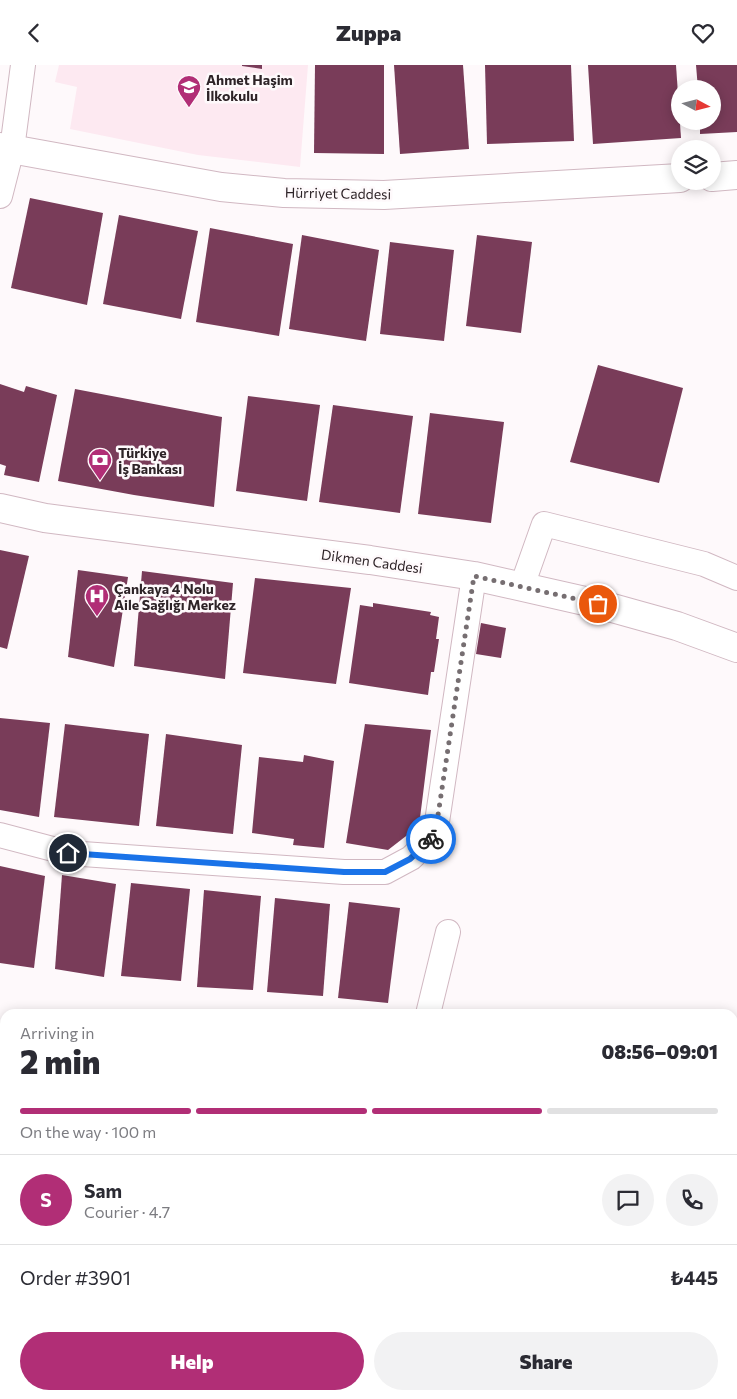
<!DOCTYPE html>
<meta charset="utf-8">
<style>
:root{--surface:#fff;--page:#f2f2f3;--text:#2b2b33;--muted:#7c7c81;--line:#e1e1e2;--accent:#b12e76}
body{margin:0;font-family:Commissioner,sans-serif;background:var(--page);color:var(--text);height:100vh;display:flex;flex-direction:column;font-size:19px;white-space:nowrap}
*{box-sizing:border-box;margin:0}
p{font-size:16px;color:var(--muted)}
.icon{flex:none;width:28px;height:28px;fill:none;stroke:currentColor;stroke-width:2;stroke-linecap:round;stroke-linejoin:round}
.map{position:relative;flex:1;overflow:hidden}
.sheet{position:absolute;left:0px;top:944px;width:738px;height:391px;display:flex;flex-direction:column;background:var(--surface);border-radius:15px 15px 0 0;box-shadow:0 2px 12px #0003}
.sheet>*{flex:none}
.needle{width:32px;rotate:97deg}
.controls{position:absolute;left:671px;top:15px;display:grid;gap:10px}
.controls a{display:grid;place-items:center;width:50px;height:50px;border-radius:50%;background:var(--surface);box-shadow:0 2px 12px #0003;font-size:25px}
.pin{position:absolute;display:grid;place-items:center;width:42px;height:42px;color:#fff;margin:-21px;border:2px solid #fff;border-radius:50%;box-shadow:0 1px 5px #0007}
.courier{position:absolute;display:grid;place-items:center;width:50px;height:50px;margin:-25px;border:4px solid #1a73e8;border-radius:50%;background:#fff;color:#222;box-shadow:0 1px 6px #0007}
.summary em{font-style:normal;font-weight:800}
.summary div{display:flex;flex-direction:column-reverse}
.summary{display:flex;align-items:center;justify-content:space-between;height:85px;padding:0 20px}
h1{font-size:32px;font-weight:800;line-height:38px}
.bar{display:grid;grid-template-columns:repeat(4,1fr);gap:8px 5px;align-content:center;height:60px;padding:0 20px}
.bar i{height:6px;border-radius:4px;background:var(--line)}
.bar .current{background:var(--accent)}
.bar p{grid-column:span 4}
.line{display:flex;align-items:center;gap:12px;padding:0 20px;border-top:1px solid var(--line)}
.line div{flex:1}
.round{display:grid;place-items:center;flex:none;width:52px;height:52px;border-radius:26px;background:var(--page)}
.action{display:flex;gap:10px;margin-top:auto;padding:10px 20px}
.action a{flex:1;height:58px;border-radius:30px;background:var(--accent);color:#fff;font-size:20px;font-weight:800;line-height:58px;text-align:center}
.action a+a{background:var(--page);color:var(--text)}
header{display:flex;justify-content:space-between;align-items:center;height:65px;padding:0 20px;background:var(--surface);font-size:22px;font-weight:800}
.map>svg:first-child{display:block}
</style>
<header><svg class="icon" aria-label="back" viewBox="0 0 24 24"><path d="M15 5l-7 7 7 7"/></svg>Zuppa<svg class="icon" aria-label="heart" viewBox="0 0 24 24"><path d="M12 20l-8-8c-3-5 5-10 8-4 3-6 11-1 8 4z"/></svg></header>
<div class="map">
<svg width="737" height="1334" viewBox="0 0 737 1334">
<rect width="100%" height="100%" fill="#fef9fb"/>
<polygon fill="#fde9f1" points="59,0 308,0 300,102 198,90 70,64 77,22 55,17"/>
<polygon fill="#fcdae7" points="0,1127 5,1130 5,1330 732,1330 733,1162 737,1162 737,1334 0,1334"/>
<g fill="#793c59">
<polygon points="242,0 262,0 262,4 242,1"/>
<polygon points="315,0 384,0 384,89 314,88"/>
<polygon points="394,0 463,0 469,84 400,89"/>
<polygon points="485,0 571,0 574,76 487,79"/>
<polygon points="588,0 676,0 681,73 593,79"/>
<polygon points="696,0 737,0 737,67 700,69 700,56 712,56 712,24 698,24"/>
<polygon points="30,133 103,148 87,240 11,223"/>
<polygon points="119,150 198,166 181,254 103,239"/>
<polygon points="210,163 293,179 279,271 196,257"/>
<polygon points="302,170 379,185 366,276 289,264"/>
<polygon points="477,170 532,177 521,268 466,261"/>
<polygon points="390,177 454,185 444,276 380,269"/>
<polygon points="598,300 683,323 659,418 570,397"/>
<polygon points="0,319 24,327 26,321 57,330 39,417 4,410 6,401 0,399"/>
<polygon points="75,324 222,352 214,442 134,430 58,416"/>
<polygon points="248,331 320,340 307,436 236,426"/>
<polygon points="333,340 413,351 400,448 319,437"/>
<polygon points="430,348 504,357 491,458 418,449"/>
<polygon points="0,485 29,491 7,584 0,582"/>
<polygon points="78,505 128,512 114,602 68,592"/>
<polygon points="142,506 233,518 225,614 134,601"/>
<polygon points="255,513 351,523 336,619 243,608"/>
<polygon points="373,538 431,547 430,550 439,552 436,574 439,574 434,607 431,607 428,630 349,618 360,540 373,542"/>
<polygon points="481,558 506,563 501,593 476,589"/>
<polygon points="0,653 50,658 39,752 0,745"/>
<polygon points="65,659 149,669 139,761 54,752"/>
<polygon points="365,659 431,665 419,761 388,785 346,778"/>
<polygon points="166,669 242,680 233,769 156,761"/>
<polygon points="304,690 334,696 324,783 293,780 294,774 252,768 259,692 303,697"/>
<polygon points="0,801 45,811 34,903 0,898"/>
<polygon points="62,810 116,819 104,912 55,904"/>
<polygon points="131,818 190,824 181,916 121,911"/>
<polygon points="204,825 261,831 253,925 197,922"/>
<polygon points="275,833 330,839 323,931 267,927"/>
<polygon points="349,837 400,843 388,938 338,933"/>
<polygon points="0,964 5,965 5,1031 0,1030"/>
</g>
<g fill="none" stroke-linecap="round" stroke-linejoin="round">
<g stroke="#d1b8c2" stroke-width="26">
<g id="street">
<polyline points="0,131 12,84 23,0"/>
<polyline points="522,521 544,459 704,499 737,513"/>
<polyline points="0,770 68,788 344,807 385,807 411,793 435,770 474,511"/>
<polyline points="428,949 448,867"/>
<polyline points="732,1077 737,1070"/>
<polyline points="0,1101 5,1102"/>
<polyline points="732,1136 737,1137"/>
</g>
</g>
<g stroke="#d1b8c2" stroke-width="30">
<g id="secondary">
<polyline points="0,82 221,122 284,128 384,130 680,113"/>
<polyline points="712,112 737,110"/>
</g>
</g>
<g stroke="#d1b8c2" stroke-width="30">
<polyline id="primary" points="0,443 45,453 370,495 474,511 598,539 677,561 737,583"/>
</g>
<use href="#street" stroke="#fff" stroke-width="24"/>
<use href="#secondary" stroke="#fff" stroke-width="28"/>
<use href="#primary" stroke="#fff" stroke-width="28"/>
</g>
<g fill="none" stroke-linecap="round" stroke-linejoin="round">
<polyline stroke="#766e71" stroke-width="5" stroke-dasharray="0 9" points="431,774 435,770 474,511 598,539"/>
<polyline stroke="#1a73e8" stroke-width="6" points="68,788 344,807 385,807 410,794 431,774"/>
</g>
<defs>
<g id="school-pin" transform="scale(1.25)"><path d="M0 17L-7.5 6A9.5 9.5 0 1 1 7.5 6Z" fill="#b12e76" stroke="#fef9fb"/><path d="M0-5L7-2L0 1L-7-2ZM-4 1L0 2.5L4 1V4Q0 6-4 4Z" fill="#fff"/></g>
<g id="bank-pin" transform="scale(1.25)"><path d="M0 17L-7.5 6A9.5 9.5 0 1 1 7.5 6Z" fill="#b12e76" stroke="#fef9fb"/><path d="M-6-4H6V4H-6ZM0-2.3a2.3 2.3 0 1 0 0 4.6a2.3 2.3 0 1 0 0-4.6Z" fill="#fff"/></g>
<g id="hospital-pin" transform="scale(1.25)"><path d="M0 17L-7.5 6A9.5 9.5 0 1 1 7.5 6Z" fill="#b12e76" stroke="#fef9fb"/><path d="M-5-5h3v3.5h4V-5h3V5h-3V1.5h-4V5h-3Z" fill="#fff"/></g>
</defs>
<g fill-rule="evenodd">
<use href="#school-pin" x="189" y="22"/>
<use href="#bank-pin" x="100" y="395"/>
<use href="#hospital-pin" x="97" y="531"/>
</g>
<g text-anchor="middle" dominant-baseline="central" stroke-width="5" stroke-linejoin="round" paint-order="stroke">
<g font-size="14" font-weight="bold" fill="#2d2327" stroke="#fef9fb" text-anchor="start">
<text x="206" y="14">Ahmet Haşim<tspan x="206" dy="16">İlkokulu</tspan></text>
<text x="118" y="387">Türkiye<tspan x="118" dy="16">İş Bankası</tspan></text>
<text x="114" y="523">Çankaya 4 Nolu<tspan x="114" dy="16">Aile Sağlığı Merkez</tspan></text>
</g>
<g font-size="14" fill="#2d2327" stroke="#fef9fb">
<text transform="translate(338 128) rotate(1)">Hürriyet Caddesi</text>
<text transform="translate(372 496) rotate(8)">Dikmen Caddesi</text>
</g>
</g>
</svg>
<div class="controls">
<a><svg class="needle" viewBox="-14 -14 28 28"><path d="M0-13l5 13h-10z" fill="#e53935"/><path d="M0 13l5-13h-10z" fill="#7c7c81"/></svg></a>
<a><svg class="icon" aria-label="layers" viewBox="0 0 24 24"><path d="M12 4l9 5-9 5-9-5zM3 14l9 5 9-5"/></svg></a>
</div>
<div class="pin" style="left:598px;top:539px;background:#ea580c"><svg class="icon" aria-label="bag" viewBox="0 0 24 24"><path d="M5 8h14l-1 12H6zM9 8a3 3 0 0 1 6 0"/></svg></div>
<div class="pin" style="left:68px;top:788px;background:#1f2937"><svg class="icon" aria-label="home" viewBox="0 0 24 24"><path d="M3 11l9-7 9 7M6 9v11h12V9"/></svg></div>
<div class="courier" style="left:431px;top:774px"><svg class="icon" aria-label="bike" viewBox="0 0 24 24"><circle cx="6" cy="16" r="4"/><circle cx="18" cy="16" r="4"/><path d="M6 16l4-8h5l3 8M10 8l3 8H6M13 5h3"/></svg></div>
<section class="sheet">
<div class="summary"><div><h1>2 min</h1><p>Arriving in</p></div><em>08:56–09:01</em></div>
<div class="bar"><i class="current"></i><i class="current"></i><i class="current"></i><i></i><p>On the way · 100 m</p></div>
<div class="line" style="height:90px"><b class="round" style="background:var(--accent);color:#fff">S</b><div><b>Sam</b><p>Courier · 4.7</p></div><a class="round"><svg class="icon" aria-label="chat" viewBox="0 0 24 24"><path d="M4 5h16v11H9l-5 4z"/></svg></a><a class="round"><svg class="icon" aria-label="phone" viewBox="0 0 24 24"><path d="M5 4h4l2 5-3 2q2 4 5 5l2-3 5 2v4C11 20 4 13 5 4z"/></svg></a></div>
<div class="line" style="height:65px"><div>Order #3901</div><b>₺445</b></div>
<div class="action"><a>Help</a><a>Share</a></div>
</section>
</div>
